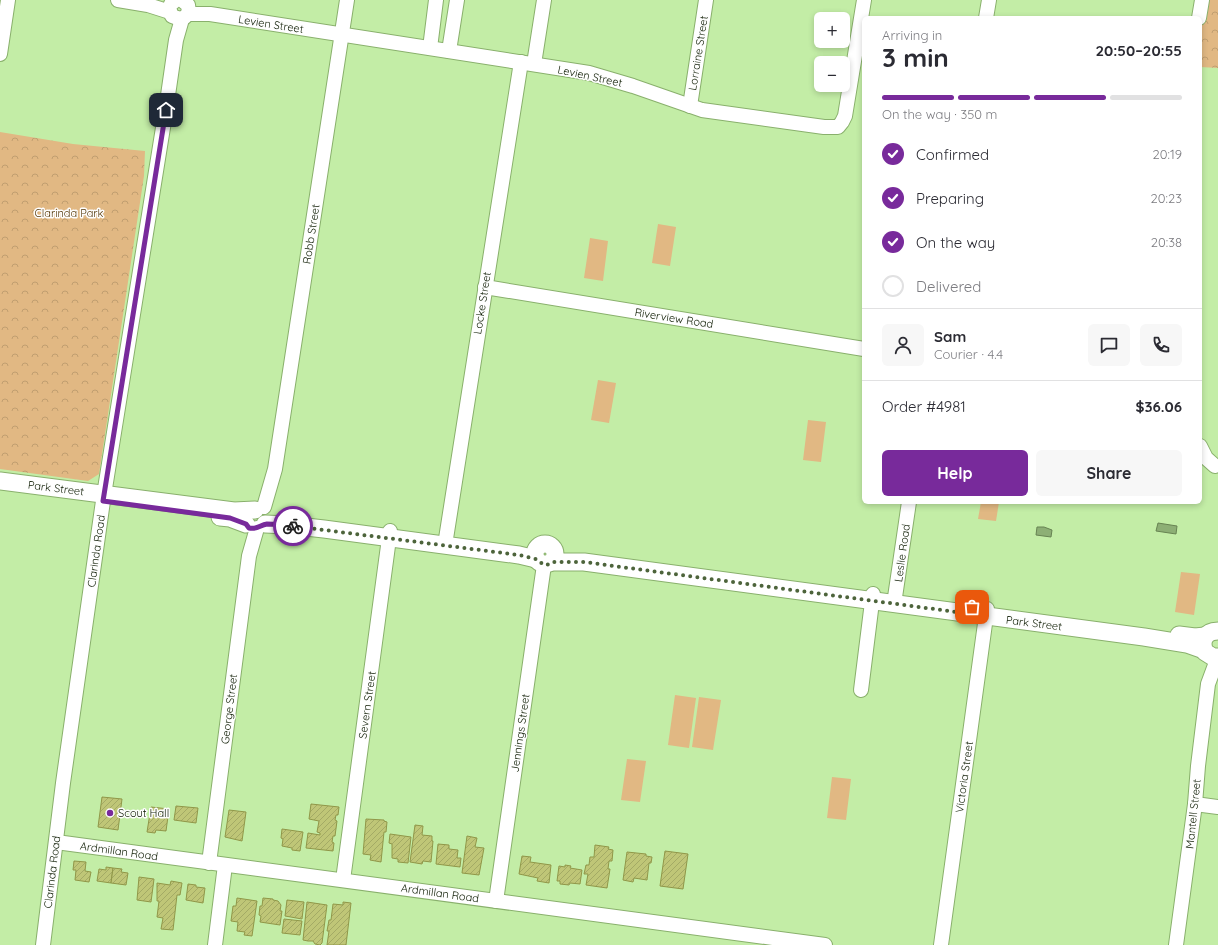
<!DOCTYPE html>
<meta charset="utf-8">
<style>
:root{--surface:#fff;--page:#f7f7f7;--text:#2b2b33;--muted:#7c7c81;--line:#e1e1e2;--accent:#782a9b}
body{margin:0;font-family:Quicksand,sans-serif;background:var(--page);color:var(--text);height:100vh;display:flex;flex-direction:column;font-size:15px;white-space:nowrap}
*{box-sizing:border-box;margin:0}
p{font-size:13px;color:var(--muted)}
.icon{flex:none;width:22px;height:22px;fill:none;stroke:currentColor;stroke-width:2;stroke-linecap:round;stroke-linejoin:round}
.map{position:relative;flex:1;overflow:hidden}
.side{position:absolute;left:862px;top:16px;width:340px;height:488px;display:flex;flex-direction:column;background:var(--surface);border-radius:6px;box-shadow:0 2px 6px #0003}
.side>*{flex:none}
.controls{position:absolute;left:814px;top:12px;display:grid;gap:8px}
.controls a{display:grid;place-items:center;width:36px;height:36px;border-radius:6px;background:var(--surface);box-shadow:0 2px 6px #0003;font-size:20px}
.pin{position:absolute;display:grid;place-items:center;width:34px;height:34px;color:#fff;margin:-17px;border-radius:8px;box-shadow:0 2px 6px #0006}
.courier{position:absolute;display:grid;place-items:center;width:40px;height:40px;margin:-20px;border:3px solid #782a9b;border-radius:50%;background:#fff;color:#222;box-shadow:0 1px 5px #0007}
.overview em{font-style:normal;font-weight:700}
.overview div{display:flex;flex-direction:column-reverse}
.overview{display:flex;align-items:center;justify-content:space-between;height:68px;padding:0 20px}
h1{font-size:26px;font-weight:700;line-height:30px}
.bar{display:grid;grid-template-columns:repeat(4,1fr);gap:6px 4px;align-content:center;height:48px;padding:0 20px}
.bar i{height:5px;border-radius:3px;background:var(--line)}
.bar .on{background:var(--accent)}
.bar p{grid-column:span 4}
.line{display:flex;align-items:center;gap:10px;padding:0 20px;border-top:1px solid var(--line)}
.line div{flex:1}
.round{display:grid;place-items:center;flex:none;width:42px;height:42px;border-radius:6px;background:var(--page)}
ol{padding:0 20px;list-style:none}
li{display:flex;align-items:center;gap:12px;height:44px}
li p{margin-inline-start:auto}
li .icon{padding:4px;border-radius:50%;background:var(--accent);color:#fff;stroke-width:4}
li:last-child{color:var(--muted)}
li i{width:22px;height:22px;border:2px solid var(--line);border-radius:50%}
.action{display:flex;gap:8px;margin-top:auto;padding:8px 20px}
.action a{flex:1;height:46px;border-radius:6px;background:var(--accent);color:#fff;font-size:16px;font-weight:700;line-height:46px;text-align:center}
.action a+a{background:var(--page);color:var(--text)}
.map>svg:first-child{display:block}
</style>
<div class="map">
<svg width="1218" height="945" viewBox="0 0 1218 945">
<defs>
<pattern id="forest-crowns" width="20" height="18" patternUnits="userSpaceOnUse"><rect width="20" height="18" fill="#e1b883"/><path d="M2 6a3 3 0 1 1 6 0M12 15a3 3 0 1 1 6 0" fill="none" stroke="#c09e70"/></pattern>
<pattern id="building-hatch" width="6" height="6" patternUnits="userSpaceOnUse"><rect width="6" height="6" fill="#bfc677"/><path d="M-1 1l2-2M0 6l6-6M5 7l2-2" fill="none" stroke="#a3aa65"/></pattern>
</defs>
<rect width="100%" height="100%" fill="#c3eda6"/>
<g fill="url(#forest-crowns)">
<polygon points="1207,0 1218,0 1218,68 1200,67 1200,31"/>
<polygon points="0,132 73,144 145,151 144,176 99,474 88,481 0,469"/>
</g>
<g fill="#e1b883">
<polygon points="658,224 676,227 670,266 652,263"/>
<polygon points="590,238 608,241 603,281 584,278"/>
<polygon points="598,380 616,383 609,423 591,420"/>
<polygon points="808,420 826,422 821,462 803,460"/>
<polygon points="981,502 999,502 996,521 978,519"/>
<polygon points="1181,572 1200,574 1194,615 1175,612"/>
<polygon points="675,695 696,698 689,748 668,745"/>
<polygon points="699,697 721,700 713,750 692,747"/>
<polygon points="627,759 646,761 640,802 621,800"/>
<polygon points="832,777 851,779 846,820 827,818"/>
</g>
<g fill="#8daf75" stroke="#678352">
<polygon points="1158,523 1177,526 1176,534 1156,531"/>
<polygon points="1037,527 1044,527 1052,530 1051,537 1036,535"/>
</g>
<g fill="url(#building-hatch)" stroke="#909748">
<polygon points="102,797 122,799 118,830 98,827"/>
<polygon points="311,804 339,807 338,815 336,815 335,820 337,821 335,836 333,836 332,842 334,843 333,851 306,848 308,833 320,835 320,833 317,832 319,821 309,819"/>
<polygon points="176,806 198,808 196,823 174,820"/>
<polygon points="151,807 169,809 166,831 156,830 155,833 147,832"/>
<polygon points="229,810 246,812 242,841 225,837"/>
<polygon points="366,819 384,820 384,821 387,822 386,832 384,832 381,862 370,860 371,855 363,854"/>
<polygon points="415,825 423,826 422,835 432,836 432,841 433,841 431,862 423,861 422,864 410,862"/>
<polygon points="282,829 303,832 300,851 292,850 292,848 282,846 283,839 281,838"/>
<polygon points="390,834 411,837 408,863 398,862 398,859 392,858 392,844 389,843"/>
<polygon points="467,836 477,838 475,847 484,848 479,875 462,873"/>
<polygon points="438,844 449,845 449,849 458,850 457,858 461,858 460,867 436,864"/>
<polygon points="595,845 609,847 608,849 613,850 612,861 609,861 608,869 610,869 607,888 586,885 588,874 584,874 586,865 589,865 590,857 594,857"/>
<polygon points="665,851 688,854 683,889 660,886"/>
<polygon points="627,852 646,854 646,856 652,857 651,863 649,863 647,880 634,878 633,882 623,880"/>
<polygon points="522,856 531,857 530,862 551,865 549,883 537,881 538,878 519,874"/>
<polygon points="74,861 86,862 85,871 91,872 89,882 75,880 76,870 73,870"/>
<polygon points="565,865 571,866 570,868 582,870 580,884 570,883 569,885 560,884 560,881 557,881 559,866 565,867"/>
<polygon points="106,867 113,868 111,883 97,881 99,869 106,870"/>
<polygon points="113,868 122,869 121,872 128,873 126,885 111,883"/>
<polygon points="139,877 154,879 151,902 137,900"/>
<polygon points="171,881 182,883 180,895 177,895 173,930 161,929 163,918 157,917 159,901 157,901 157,883 170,885"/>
<polygon points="188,884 196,885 196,887 205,888 203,903 186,900"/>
<polygon points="237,898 257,901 252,936 244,935 245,932 237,931 238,922 231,921 233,906 236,906"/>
<polygon points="263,898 273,899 273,900 278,901 281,905 280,911 282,911 280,925 260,922 261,916 259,915 260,906 262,906"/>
<polygon points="287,900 304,902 302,919 285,916"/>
<polygon points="307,902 327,905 322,943 320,945 315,944 313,941 308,941 303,940"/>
<polygon points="343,902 351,903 346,945 327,945 329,931 327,931 329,920 331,920 333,904 343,905"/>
<polygon points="284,919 302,921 300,935 282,933"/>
</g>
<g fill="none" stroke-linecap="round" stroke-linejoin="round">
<g stroke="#89b06c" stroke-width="16">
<g id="minor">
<polyline points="118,0 148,5 170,12"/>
<polyline points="176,0 171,4 169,9 172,16 180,19 185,17 189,12 188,5 182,0"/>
<polyline points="188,14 210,14 589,73 633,86 702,110 824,127 838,127 842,122 845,116 864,0"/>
<polyline points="986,18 989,0"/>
<polyline points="1199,18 1202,0"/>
<polyline points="430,48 436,0"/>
<polyline points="449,51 457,0"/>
<polyline points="0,54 8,0"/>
<polyline points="534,64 544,0"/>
<polyline points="690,106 706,0"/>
<polyline points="485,287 864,349"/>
<polyline points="1200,446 1206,458 1215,466"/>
<polyline points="264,507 275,469 347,0"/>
<polyline points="445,545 521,62"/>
<polyline points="894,604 909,502"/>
<polyline points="861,690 873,594"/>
<polyline points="1195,804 1218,807"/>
<polyline points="56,842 825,945"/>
<polyline points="209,863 249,556 257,528"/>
<polyline points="343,880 390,531"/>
<polyline points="496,901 544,565"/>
<polyline points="43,945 63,783 103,501 166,109 176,40 182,19"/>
<polyline points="215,945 225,865"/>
<polyline points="941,945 987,609"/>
<polyline points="1176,945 1195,804 1198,766 1208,684 1218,657"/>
</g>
</g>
<g stroke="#89b06c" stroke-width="19">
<g id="tertiary">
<polyline points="0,481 234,511 255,510"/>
<polyline points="220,517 230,518 246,524"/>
<polyline points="265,524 288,525 324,529 519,555 536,559"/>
<circle cx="545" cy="554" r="10"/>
<polyline points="553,562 584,562 1144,637 1187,644 1204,650"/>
<path d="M1218,631C1205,631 1200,641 1205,652L1213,657H1218"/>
<polyline points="1179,635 1195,637 1205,636"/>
</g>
</g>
<use href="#minor" stroke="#fff" stroke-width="14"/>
<use href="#tertiary" stroke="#fff" stroke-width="17"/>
</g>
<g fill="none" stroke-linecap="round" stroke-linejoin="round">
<polyline stroke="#4d643b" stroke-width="4" stroke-dasharray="0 7.2" points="293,526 519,555 536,559 544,565 547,565 553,562 584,562 986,616 987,609 972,607"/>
<path stroke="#782a9b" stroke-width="5" d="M166,110L103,501L230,518L246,524L249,528C257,530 260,525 267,524C276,524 285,525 293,526"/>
</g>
<circle fill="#782a9b" stroke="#fefefe" stroke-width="1.5" cx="110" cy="813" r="4"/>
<g text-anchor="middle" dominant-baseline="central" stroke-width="3" stroke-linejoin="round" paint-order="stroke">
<g font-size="11" fill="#0d1b02" stroke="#fefefe">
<text transform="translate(271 24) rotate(9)">Levien Street</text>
<text transform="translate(698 53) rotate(-81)">Lorraine Street</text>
<text transform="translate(590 76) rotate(12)">Levien Street</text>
<text transform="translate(311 234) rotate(-81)">Robb Street</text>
<text transform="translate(482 303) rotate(-81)">Locke Street</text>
<text transform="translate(674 318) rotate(9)">Riverview Road</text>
<text transform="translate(56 488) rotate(7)">Park Street</text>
<text transform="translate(96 551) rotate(-82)">Clarinda Road</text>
<text transform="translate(902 553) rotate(-82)">Leslie Road</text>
<text transform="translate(1034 623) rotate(7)">Park Street</text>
<text transform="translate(367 705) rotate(-82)">Severn Street</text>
<text transform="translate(229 709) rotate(-83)">George Street</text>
<text transform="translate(520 733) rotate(-82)">Jennings Street</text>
<text transform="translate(964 777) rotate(-82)">Victoria Street</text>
<text transform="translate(1193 814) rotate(-84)">Mantell Street</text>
<text transform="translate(119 851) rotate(8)">Ardmillan Road</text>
<text transform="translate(52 872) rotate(-83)">Clarinda Road</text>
<text transform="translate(440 893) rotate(8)">Ardmillan Road</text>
</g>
<g font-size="11" fill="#533607" stroke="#fefefe">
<text x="69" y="213">Clarinda Park</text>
</g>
<g font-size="11" fill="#0d1b02" stroke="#fefefe" text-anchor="start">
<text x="118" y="813">Scout Hall</text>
</g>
</g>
</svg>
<div class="controls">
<a>+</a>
<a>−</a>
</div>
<div class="pin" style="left:972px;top:607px;background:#ea580c"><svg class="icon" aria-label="bag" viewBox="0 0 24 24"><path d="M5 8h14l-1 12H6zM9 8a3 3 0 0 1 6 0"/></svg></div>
<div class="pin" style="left:166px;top:110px;background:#1f2937"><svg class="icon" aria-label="home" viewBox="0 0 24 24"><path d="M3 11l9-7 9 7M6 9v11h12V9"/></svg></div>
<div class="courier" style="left:293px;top:526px"><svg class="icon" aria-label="bike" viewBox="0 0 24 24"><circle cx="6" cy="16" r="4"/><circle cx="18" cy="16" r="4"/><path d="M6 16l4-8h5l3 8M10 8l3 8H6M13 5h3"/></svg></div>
<section class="side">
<div class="overview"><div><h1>3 min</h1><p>Arriving in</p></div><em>20:50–20:55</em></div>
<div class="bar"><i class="on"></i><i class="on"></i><i class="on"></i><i></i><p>On the way · 350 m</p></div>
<ol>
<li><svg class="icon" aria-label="check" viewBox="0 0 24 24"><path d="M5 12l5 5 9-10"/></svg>Confirmed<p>20:19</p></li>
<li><svg class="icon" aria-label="check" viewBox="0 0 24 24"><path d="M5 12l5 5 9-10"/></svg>Preparing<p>20:23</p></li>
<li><svg class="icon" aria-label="check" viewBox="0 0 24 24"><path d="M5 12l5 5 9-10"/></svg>On the way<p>20:38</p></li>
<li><i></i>Delivered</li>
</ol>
<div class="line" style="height:72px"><a class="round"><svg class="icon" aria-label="person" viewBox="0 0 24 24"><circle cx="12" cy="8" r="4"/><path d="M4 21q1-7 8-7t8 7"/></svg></a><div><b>Sam</b><p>Courier · 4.4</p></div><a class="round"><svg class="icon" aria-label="chat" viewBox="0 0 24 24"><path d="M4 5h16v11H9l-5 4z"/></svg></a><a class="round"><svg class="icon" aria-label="phone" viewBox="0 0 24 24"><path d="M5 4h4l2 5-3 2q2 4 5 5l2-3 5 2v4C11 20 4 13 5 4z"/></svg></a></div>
<div class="line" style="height:52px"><div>Order #4981</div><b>$36.06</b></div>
<div class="action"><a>Help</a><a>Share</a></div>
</section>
</div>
